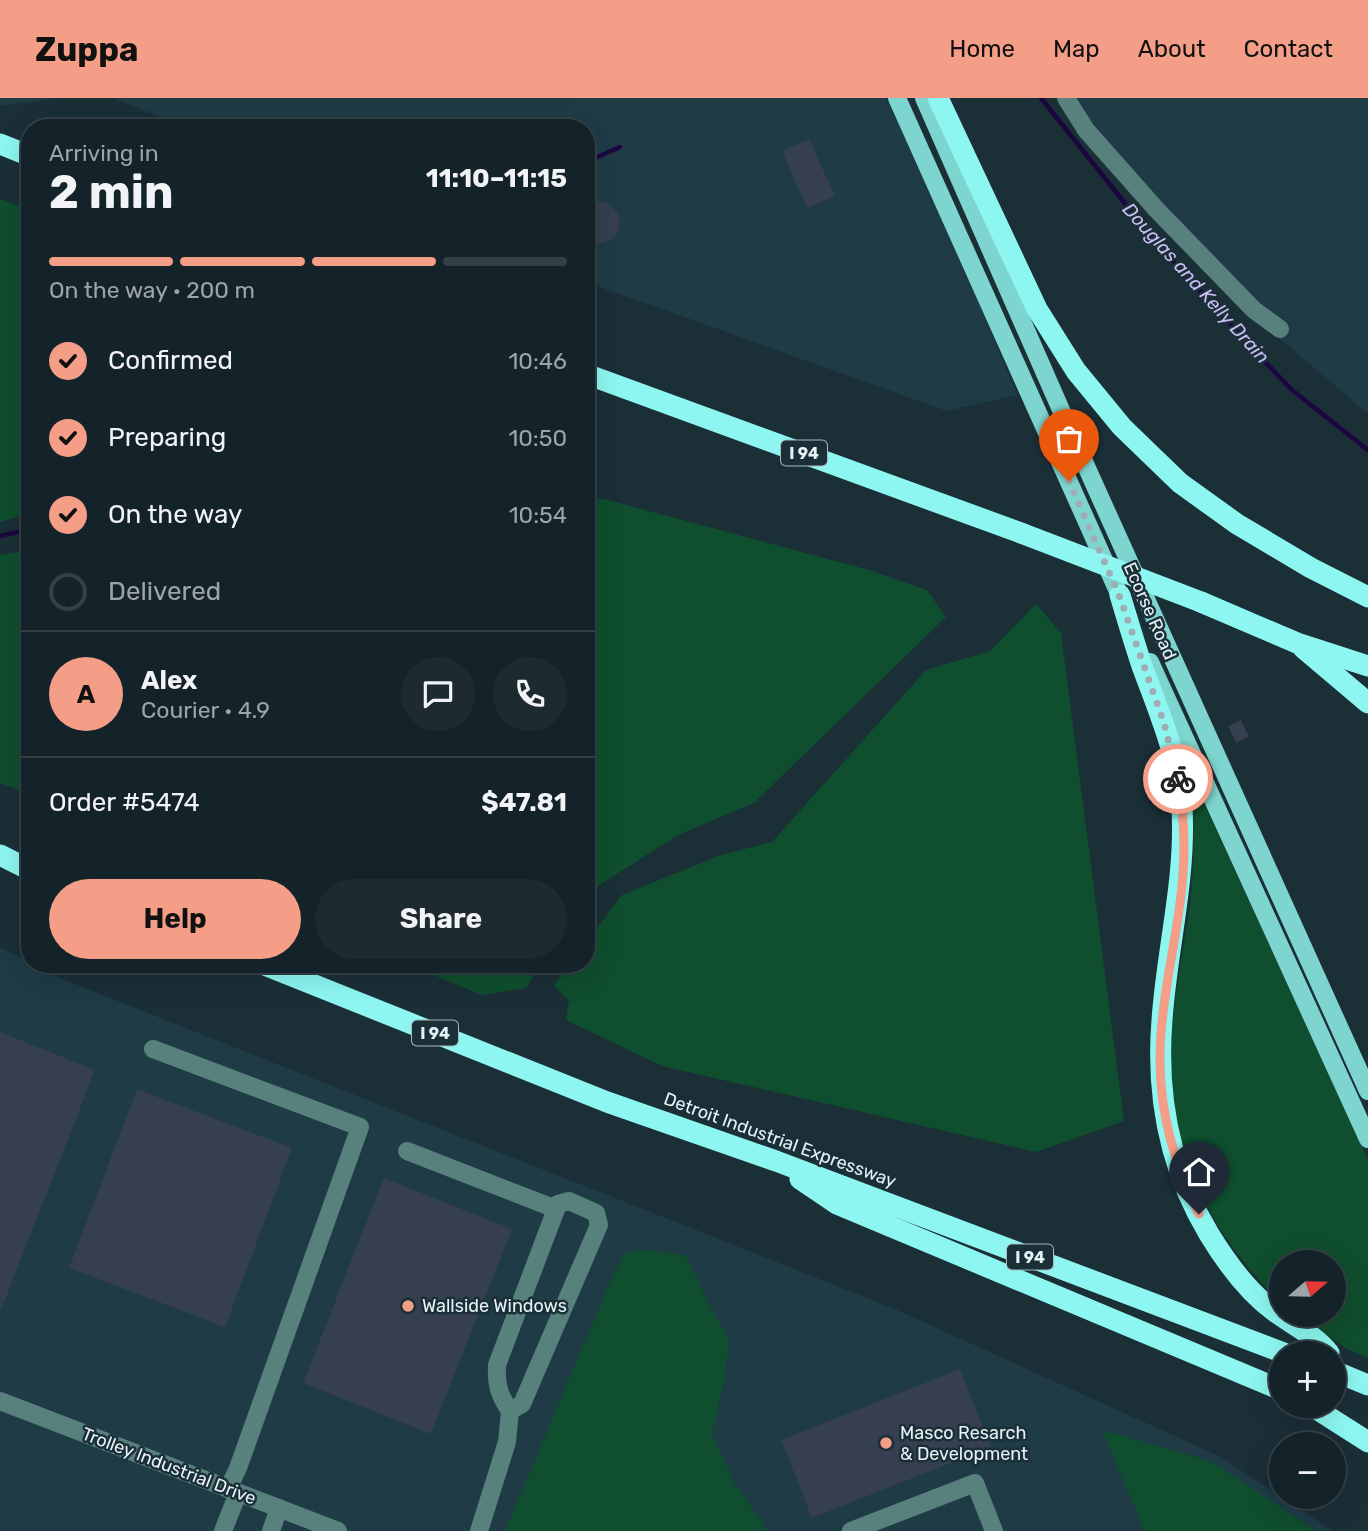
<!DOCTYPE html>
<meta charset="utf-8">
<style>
:root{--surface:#142329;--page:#1d2b31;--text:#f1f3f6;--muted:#9da4a8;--line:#334046;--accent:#f49e87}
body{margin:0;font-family:Rubik,sans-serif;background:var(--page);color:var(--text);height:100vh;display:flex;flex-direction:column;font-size:26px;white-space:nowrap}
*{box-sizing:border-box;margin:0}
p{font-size:23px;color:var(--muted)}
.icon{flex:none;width:38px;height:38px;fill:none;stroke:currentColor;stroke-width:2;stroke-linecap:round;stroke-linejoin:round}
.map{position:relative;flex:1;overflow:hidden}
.side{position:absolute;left:21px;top:21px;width:574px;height:854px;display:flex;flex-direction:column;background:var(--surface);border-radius:28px;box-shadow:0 7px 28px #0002,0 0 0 2px var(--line)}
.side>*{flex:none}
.needle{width:46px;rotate:70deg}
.tools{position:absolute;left:1269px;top:1152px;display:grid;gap:14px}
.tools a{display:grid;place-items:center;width:77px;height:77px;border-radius:50%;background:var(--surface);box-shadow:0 7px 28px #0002,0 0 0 2px var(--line);font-size:35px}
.pin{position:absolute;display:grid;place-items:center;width:60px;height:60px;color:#fff;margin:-72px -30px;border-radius:50% 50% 50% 0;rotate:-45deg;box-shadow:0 0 7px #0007}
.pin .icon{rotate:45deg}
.courier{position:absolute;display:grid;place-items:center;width:70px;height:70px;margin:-35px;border:5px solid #f49e87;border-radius:50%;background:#fff;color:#222;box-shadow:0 2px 9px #0007}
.summary em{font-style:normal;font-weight:700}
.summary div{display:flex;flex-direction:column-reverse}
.summary{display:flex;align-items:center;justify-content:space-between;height:119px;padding:0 28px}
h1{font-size:46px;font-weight:700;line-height:52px}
.bar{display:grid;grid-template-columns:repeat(4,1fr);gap:10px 7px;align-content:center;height:84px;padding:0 28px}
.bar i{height:9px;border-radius:5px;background:var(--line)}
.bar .current{background:var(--accent)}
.bar p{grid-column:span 4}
.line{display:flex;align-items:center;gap:18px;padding:0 28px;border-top:2px solid var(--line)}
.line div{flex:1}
.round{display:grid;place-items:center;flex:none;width:74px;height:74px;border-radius:37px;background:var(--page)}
ol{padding:0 28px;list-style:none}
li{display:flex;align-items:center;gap:21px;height:77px}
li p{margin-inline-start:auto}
li .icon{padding:7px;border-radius:50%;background:var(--accent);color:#111;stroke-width:4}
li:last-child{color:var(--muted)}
li i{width:38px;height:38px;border:4px solid var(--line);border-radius:50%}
.cta{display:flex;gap:14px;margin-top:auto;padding:14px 28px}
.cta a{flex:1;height:80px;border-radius:42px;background:var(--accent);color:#111;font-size:28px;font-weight:700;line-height:80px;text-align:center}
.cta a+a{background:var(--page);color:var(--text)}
header{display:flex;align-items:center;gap:42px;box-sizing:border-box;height:98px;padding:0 35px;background:var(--accent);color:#111}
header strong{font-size:33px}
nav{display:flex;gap:38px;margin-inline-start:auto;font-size:24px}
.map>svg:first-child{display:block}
</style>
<header>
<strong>Zuppa</strong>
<nav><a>Home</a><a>Map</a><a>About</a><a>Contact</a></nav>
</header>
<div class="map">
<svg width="1368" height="1433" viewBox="0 0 1368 1433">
<rect width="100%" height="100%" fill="#1b2f37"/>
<g fill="#1e3b46">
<polygon points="0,0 58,0 0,8"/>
<polygon points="113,0 886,0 948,129 1017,297 947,313 586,184 586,30 189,30"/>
<polygon points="1059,0 1368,0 1368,316 1256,220 1162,131 1100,61"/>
<polygon points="0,849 60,880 895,1211 1219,1358 1333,1433 0,1433"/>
</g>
<g fill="#0f4e2e">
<polygon points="0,101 30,112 30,415 0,424"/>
<polygon points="586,401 604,401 869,472 927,492 946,519 754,705 678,737 590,793 586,798"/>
<polygon points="30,452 30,696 0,685 0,457"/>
<polygon points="1036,506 1061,535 1124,1023 1036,1054 662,968 566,922 569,902 554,888 570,866 586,866 586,845 622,797 721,757 772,744 926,572 990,553"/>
<path d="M1196,688L1368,1062V1260L1347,1251L1294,1216H1334V1164H1281V1205C1208,1134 1166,1047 1171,944C1174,891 1187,839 1192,786C1194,754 1194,723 1191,690Z"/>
<polygon points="407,866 541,866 526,890 482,897"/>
<polygon points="641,1152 685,1157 712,1212 729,1240 725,1279 712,1336 735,1387 760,1420 766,1433 505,1433 610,1184 625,1155"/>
<polygon points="1102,1332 1210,1363 1317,1433 1145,1433"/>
</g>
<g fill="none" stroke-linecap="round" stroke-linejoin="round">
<g stroke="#1c0640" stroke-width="4.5">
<polyline points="1041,0 1159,148 1267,266 1292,292 1368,352"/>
<polyline points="586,64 620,49"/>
<polyline points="0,438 30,431"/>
</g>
</g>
<g fill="#353f4f">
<polygon points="809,41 835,98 807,110 782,53"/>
<polygon points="599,103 609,106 617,114 620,122 619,133 612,141 603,145 586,147 586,106"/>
<polygon points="1241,622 1249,639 1236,645 1228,628"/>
<polygon points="0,934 95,972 1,1212 0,1212"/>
<polygon points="137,991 292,1050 225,1229 69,1170"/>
<polygon points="384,1080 512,1131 431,1336 303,1285"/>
<polygon points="960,1271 991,1349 812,1420 781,1342"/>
</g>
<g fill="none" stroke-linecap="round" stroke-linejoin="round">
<g stroke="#58807d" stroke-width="18">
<polyline points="1066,0 1086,32 1156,111 1254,212 1280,231"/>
<polyline points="153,951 360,1029 238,1370 228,1391"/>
<polyline points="407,1053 556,1111"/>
<polyline points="0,1303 338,1433"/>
<polyline points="223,1433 238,1395"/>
<polyline points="271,1433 279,1410"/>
<path d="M479,1433L507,1344L510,1313C499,1297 496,1287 497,1267L558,1106L569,1103L596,1115L599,1127L522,1306L510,1313"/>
<polyline points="851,1433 975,1385 994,1433"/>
</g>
<g stroke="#7ed5cf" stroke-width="18">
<polyline points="897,0 1125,509"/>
<polyline points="924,0 1072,337 1368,993"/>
<polyline points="1150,564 1368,1041"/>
</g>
<g stroke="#8df6f0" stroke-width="21">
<polyline points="938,0 1037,211 1076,273 1122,329 1180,385 1237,426 1311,470 1368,499"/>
<polyline points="0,46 30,58"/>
<polyline points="586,276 1021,435"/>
<path d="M1120,497C1127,520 1134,544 1142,568C1159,614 1179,660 1182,710C1186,782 1167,850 1162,922C1156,997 1170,1071 1209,1136C1226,1164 1248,1194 1274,1213C1291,1226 1315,1237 1329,1255"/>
<polyline points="1201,504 1297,545 1368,568"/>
<polyline points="1303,550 1368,605"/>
<polyline points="0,757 30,772"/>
<polyline points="262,866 607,1004 776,1063 1284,1255"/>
<polyline points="800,1081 837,1106 1281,1292"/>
<polyline points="1334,1273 1368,1287"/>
<polyline points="1310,1307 1368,1344"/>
</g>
<polyline stroke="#8df6f0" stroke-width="21" points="1021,435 1201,504"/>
</g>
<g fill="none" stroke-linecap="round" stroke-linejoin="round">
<polyline stroke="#9eaeb4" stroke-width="7" stroke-dasharray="0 12.6" points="1069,383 1119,497 1164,625 1178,681"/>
<path stroke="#f49e87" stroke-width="9" d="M1178,681C1182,704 1184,727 1184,750C1184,821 1160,891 1160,962C1160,1016 1175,1068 1199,1116"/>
</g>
<g fill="#f49e87" stroke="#1b2f37" stroke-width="2.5">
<circle cx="408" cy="1208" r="7"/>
<circle cx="886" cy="1345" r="7"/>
</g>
<g text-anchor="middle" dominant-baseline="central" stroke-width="5" stroke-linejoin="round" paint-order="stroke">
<g fill="#1b2f37" stroke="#a8b8bd" stroke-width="2">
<rect x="781" y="342.5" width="46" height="25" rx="5"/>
<rect x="412" y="922.5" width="46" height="25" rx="5"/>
<rect x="1007" y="1146.5" width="46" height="25" rx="5"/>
</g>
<g font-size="16" font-weight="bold" fill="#e5f2f7">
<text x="804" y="355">I 94</text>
<text x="435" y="935">I 94</text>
<text x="1030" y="1159">I 94</text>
</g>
<g font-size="18" fill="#e5f2f7" stroke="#1b2f37">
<text transform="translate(1150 513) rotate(66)">Ecorse Road</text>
<text transform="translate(780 1042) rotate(20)">Detroit Industrial Expressway</text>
<text transform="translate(169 1368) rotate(21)">Trolley Industrial Drive</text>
</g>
<g font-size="18" fill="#e5f2f7" stroke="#1b2f37" text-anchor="start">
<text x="422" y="1208">Wallside Windows</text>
<text x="900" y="1335">Masco Resarch<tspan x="900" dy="21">&amp; Development</tspan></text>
</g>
<g font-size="19" font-style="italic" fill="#cabff7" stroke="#1b2f37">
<text transform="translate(1196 185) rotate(48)">Douglas and Kelly Drain</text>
</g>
</g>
</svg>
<div class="tools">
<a><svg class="needle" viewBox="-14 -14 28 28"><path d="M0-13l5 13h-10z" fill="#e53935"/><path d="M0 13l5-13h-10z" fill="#9da4a8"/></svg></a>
<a>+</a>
<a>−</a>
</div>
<div class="pin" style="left:1069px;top:383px;background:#ea580c"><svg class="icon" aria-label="bag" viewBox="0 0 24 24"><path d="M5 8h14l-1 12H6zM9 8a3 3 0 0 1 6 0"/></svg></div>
<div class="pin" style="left:1199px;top:1116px;background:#1f2937"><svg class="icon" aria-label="home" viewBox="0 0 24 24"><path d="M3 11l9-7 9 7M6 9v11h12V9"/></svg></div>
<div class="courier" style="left:1178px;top:681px"><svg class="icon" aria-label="bike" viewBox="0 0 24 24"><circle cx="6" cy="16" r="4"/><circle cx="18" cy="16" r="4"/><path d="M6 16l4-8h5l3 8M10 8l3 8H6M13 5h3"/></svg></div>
<section class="side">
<div class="summary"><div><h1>2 min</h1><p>Arriving in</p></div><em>11:10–11:15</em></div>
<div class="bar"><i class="current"></i><i class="current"></i><i class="current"></i><i></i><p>On the way · 200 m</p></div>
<ol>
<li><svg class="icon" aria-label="check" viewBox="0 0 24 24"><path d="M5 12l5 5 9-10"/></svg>Confirmed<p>10:46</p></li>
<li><svg class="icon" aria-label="check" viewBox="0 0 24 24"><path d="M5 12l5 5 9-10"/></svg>Preparing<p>10:50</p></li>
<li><svg class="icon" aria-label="check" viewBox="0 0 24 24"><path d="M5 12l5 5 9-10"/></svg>On the way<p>10:54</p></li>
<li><i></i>Delivered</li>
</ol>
<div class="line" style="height:126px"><b class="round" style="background:var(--accent);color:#111">A</b><div><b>Alex</b><p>Courier · 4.9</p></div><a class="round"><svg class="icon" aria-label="chat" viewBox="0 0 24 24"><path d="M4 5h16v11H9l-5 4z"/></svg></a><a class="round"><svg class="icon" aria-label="phone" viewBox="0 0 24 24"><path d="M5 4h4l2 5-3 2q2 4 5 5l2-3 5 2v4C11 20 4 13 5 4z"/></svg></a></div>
<div class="line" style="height:91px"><div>Order #5474</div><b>$47.81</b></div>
<div class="cta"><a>Help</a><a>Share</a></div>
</section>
</div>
